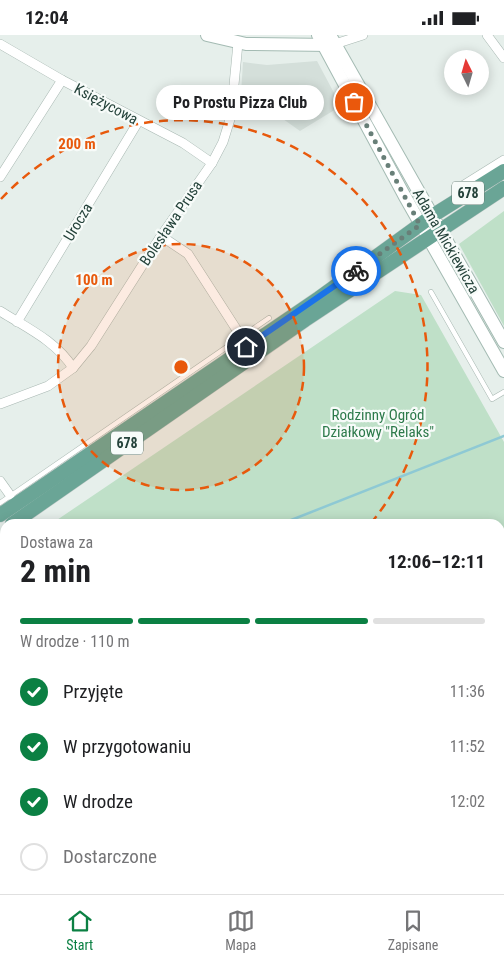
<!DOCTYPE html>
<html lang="pl">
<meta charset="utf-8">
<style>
:root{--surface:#fff;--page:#f2f2f2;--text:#202124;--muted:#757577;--line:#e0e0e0;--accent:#0b8043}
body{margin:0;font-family:"Roboto Condensed",sans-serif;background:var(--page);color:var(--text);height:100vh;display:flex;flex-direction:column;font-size:19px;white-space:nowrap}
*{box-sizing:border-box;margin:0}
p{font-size:16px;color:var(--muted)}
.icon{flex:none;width:28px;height:28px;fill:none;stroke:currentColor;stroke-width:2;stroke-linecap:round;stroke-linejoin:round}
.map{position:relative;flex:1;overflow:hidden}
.panel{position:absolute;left:0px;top:484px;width:505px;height:376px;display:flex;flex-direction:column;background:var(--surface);border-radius:15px 15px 0 0;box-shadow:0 2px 12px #0003}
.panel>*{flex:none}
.needle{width:32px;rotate:355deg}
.tools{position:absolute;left:444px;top:15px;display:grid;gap:10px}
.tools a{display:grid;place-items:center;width:45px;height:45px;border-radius:50%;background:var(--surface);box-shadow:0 2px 12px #0003;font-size:25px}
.pin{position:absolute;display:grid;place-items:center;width:42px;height:42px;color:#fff;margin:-21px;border:2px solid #fff;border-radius:50%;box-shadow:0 1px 5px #0007}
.courier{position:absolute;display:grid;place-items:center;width:50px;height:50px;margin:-25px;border:4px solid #1a73e8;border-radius:50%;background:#fff;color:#222;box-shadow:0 1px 6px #0007}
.bubble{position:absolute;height:35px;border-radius:18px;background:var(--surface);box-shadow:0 2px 12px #0003;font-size:16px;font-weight:700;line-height:35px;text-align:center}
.summary em{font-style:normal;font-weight:700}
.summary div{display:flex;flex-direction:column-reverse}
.summary{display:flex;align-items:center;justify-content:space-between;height:85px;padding:0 20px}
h1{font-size:32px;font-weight:700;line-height:38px}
.bar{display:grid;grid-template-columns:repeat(4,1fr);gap:8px 5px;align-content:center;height:60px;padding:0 20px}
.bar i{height:6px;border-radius:4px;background:var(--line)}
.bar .active{background:var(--accent)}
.bar p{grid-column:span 4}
ol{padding:0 20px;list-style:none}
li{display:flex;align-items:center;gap:15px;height:55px}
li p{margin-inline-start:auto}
li .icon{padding:5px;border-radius:50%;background:var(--accent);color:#fff;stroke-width:4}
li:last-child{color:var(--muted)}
li i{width:28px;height:28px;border:2px solid var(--line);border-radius:50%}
.status{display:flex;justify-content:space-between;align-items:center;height:35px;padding:0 25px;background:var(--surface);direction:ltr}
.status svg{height:14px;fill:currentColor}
.tabs{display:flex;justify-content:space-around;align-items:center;height:70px;border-top:1px solid var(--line);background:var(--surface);font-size:14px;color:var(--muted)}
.tabs a{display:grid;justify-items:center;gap:2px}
.tabs .active{color:var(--accent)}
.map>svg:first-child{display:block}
</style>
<div class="status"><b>12:04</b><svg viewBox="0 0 49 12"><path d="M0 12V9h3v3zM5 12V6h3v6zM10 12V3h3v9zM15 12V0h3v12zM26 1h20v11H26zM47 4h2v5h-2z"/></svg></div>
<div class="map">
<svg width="504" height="859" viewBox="0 0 504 859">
<rect width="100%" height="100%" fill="#e6efeb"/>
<polygon fill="#d4dfda" points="317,26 341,71 300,96 259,67 253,76 240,75 243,27 267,30"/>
<g fill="#bfe0c8">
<polygon points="504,176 504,291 459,209"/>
<polygon points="395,256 421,260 504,407 504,684 500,687 500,489 51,489"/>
<polygon points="5,519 5,855 260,855 255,859 0,859 0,523"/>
<polygon points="504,720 504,859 301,859 306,855 500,855 500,722"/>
</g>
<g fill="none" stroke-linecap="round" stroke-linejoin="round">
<g stroke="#8ec9d4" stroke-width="2.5">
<polyline points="281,489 504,401"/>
<polyline points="0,652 5,648"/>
</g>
<g stroke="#a8b8b2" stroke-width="5.5">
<g id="lane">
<polyline points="431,257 492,364 504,357"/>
<polyline points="0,468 269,283"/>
<polyline points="193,855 197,859"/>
</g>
</g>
<g stroke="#a8b8b2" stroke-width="10">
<g id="street">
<polyline points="487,0 504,23"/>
<polyline points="0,9 62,45 183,108 212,128"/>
<polyline points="335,9 363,0"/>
<polyline points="0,142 62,45"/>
<polyline points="464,150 504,125"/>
<polyline points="161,201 188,219 242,303"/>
<path d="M0,276C27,293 56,306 73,333"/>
<polyline points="17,287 138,87"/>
<polyline points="0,369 48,351 73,333 91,311 161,201 212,128 223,107 231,81 238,8"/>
<polyline points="0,446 10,460"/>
<polyline points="500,704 504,702"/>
<polyline points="276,859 281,855"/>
</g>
</g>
<g stroke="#a4bbb3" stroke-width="14">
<g id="secondary">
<polyline points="207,0 246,9 330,10"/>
<polyline points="318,0 404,160 504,336"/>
<polyline points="330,0 504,307"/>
</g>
</g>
<g stroke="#c2cac8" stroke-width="15">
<g id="primary">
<polyline points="0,480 319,263 432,181 504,136"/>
<polyline points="12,489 305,285 504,153"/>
</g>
</g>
<use href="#lane" stroke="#fff" stroke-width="4.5"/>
<use href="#street" stroke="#fff" stroke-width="9"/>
<use href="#secondary" stroke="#fff" stroke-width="12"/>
<use href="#primary" stroke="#6aa596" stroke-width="14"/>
</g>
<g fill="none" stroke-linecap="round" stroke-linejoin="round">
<polyline stroke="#687f78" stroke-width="5" stroke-dasharray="0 9" points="354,67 420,190 356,236"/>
<polyline stroke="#1a73e8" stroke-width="6" points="246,312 356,236"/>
</g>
<circle cx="181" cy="332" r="123" fill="#e8590c" fill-opacity=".12"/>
<g fill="none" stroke="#e8590c" stroke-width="2.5" stroke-dasharray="9 6">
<circle cx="181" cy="332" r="123"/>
<path d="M1 164A246 246 0 0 1 371 488"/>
</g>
<g text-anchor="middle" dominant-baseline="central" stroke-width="4.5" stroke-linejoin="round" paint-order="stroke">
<g fill="#f7fbf9" stroke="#637a73" stroke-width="1">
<rect x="452" y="146.5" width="32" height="23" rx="4"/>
<rect x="111" y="396.5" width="32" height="23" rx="4"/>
</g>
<g font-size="14" font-weight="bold" fill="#24423a">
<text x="468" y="158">678</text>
<text x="127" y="408">678</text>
</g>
<g font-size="15" fill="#24423a" stroke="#f7fbf9">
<text transform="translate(106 69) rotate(28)">Księżycowa</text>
<text transform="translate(78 187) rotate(-59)">Urocza</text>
<text transform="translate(171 188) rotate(-56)">Bolesława Prusa</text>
<text transform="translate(446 206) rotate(60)">Adama Mickiewicza</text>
</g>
<g font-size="15" fill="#2d7a4b" stroke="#f7fbf9">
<text x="378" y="380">Rodzinny Ogród<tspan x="378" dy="17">Działkowy "Relaks"</tspan></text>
</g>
</g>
<circle cx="181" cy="332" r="8" fill="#e8590c" stroke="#f7fbf9" stroke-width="2.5"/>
<g font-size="15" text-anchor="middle" font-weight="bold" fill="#e8590c" stroke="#f7fbf9" stroke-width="4.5" stroke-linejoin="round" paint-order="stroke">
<text x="77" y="114">200 m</text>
<text x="94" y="250">100 m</text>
</g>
</svg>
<div class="tools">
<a><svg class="needle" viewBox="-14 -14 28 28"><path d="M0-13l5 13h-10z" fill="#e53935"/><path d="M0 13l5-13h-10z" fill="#757577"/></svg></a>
</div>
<div class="pin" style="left:354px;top:67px;background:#ea580c"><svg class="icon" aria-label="bag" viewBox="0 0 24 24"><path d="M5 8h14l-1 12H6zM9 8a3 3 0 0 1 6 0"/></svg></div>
<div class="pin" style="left:246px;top:312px;background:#1f2937"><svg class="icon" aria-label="home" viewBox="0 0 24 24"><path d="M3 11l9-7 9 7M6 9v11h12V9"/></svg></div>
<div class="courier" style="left:356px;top:236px"><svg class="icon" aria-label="bike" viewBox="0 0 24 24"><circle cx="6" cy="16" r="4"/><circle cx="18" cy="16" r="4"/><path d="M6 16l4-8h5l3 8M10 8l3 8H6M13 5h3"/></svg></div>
<div class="bubble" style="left:156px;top:50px;width:168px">Po Prostu Pizza Club</div>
<section class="panel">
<div class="summary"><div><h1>2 min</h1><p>Dostawa za</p></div><em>12:06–12:11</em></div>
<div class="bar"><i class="active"></i><i class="active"></i><i class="active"></i><i></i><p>W drodze · 110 m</p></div>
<ol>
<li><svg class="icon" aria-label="check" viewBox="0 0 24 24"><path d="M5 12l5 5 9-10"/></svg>Przyjęte<p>11:36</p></li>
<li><svg class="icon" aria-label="check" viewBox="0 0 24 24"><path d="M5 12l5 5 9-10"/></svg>W przygotowaniu<p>11:52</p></li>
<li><svg class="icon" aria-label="check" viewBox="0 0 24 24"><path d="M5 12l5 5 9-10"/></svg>W drodze<p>12:02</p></li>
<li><i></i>Dostarczone</li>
</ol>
</section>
</div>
<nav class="tabs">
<a class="active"><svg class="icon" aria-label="home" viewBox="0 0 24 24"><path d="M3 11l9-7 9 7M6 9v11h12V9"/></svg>Start</a>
<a><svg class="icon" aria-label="map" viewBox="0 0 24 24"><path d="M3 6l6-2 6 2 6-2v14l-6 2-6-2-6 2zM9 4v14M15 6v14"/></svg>Mapa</a>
<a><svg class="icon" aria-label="saved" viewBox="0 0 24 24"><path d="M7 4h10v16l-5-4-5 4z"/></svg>Zapisane</a>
</nav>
